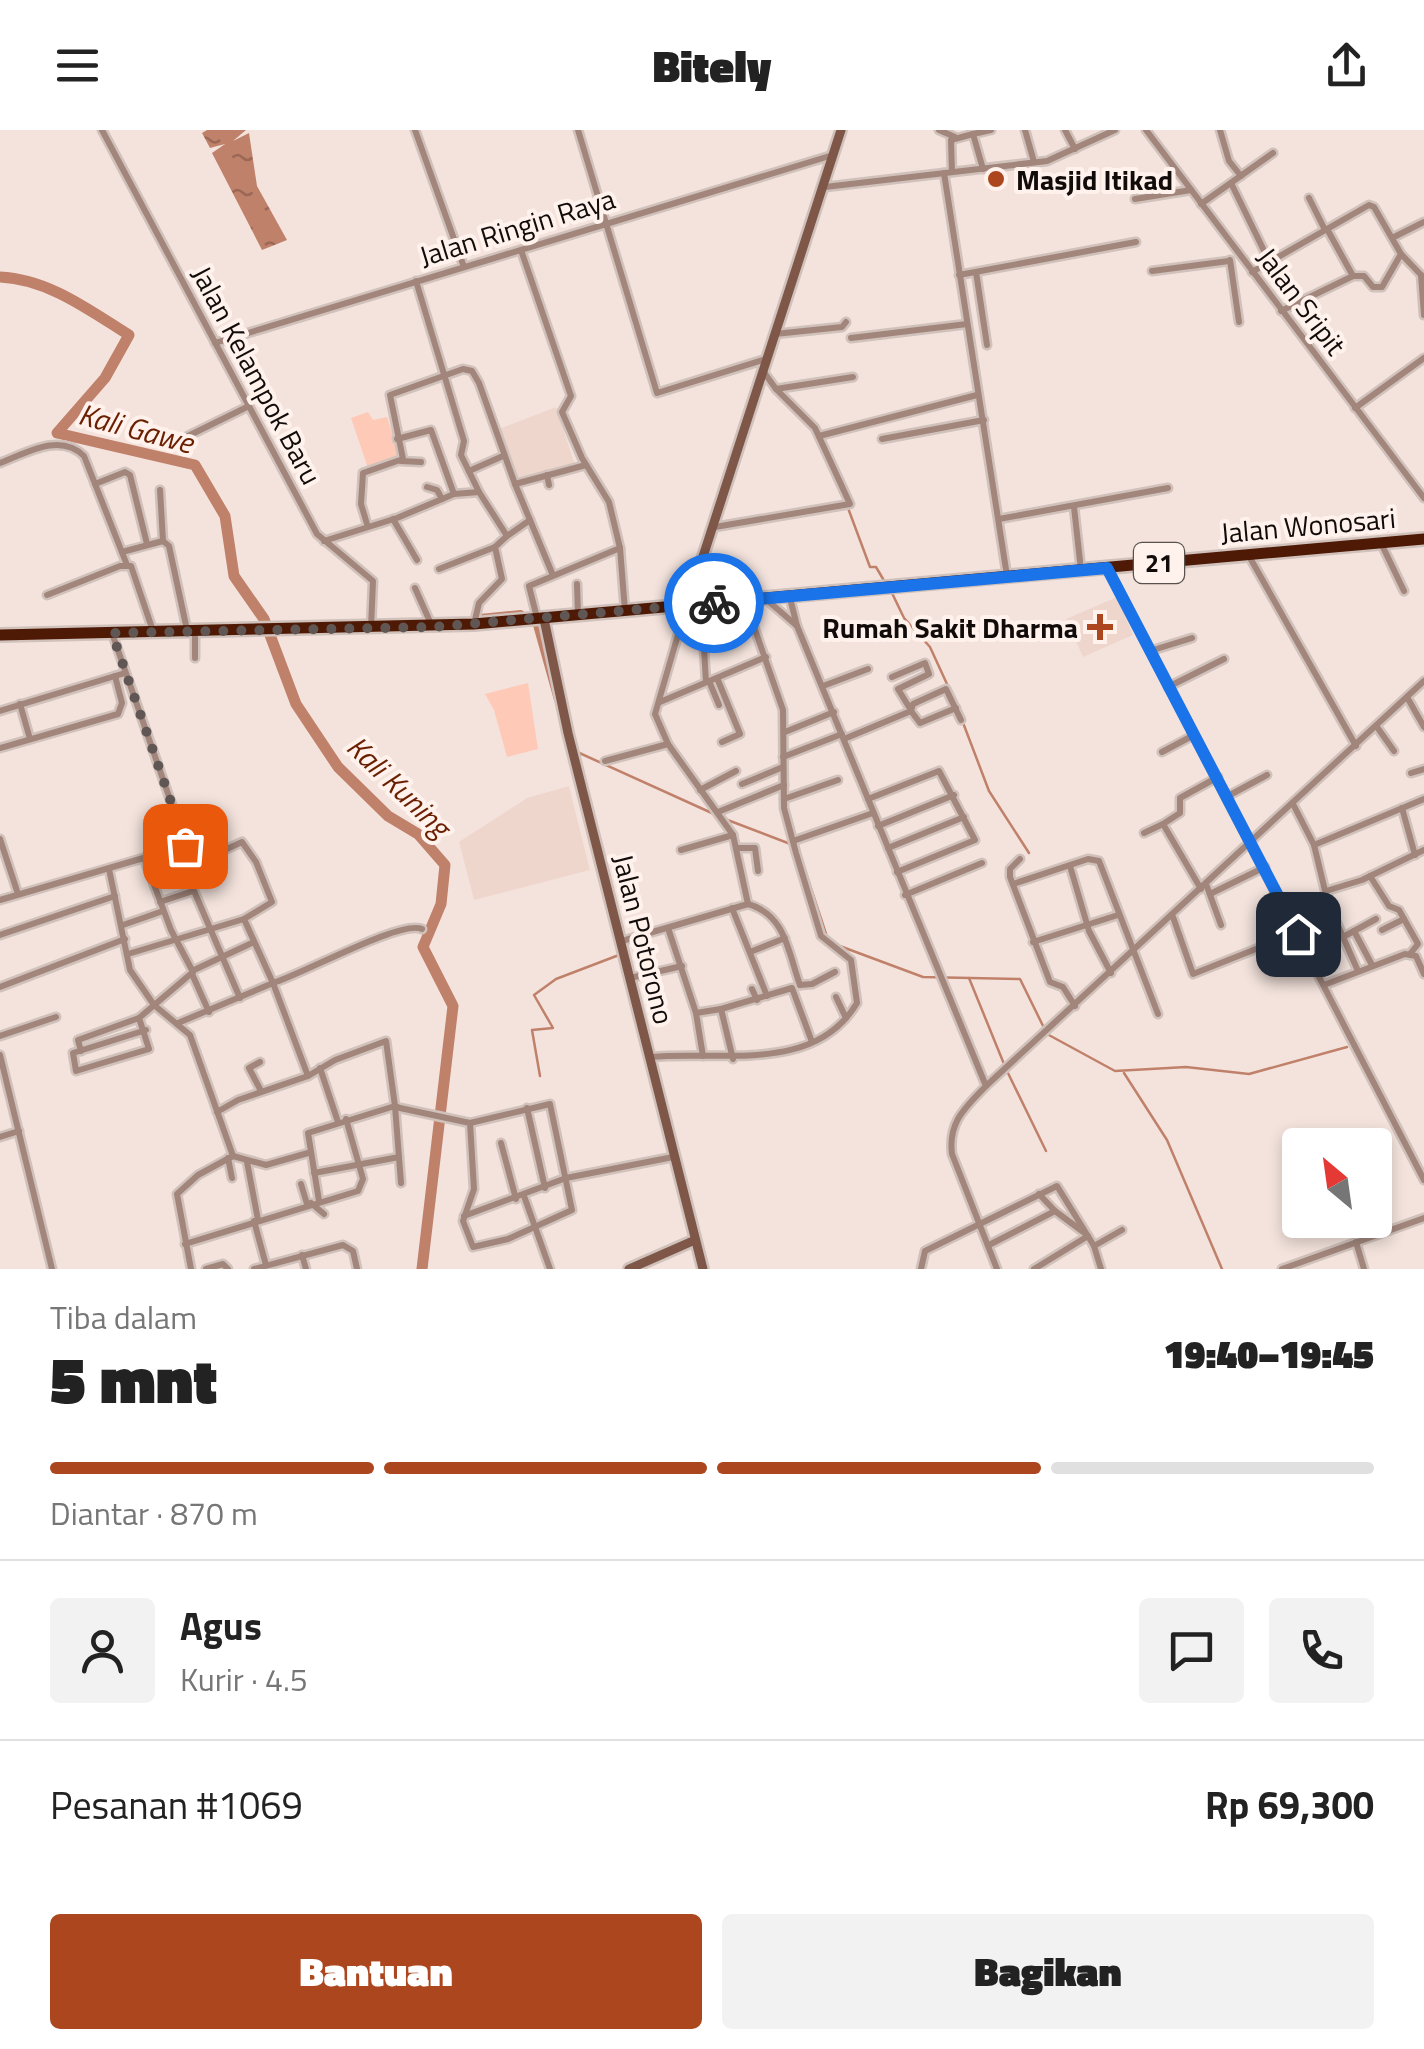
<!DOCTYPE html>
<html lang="id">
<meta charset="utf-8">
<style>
:root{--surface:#fff;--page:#f2f2f2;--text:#222;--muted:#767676;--line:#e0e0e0;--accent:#ac461e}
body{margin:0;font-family:"Titillium Web",sans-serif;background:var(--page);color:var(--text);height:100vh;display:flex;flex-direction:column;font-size:38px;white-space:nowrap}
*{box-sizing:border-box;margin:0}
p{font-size:32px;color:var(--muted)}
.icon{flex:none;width:55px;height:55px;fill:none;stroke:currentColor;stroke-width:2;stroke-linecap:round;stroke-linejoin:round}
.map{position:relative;height:1139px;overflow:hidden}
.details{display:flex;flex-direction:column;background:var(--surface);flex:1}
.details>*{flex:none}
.needle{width:65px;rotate:331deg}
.fabs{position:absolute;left:1282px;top:998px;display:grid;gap:20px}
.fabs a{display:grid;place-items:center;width:110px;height:110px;border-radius:10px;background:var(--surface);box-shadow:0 5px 15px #0003;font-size:50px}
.pin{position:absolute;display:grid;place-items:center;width:85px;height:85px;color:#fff;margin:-42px;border-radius:20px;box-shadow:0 5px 15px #0006}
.courier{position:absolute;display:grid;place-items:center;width:100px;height:100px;margin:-50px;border:8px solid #1a73e8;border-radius:50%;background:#fff;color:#222;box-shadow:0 2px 12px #0007}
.summary em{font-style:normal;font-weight:800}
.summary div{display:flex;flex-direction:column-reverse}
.summary{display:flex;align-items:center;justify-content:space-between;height:170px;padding:0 50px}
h1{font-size:65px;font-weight:800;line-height:75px}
.bar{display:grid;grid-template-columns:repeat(4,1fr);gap:15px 10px;align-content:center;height:120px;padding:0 50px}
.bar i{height:12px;border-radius:8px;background:var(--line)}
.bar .active{background:var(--accent)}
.bar p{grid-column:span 4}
.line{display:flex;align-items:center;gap:25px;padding:0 50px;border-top:2px solid var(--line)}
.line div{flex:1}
.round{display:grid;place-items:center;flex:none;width:105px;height:105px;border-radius:10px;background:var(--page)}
.button{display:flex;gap:20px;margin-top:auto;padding:20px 50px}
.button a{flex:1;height:115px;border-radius:10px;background:var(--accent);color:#fff;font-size:40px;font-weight:800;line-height:115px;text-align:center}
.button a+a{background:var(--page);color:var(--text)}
header{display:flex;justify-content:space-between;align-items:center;height:130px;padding:0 50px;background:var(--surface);font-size:45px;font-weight:800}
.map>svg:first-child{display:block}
</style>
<header><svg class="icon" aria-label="menu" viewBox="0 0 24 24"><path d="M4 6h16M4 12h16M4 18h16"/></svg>Bitely<svg class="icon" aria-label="share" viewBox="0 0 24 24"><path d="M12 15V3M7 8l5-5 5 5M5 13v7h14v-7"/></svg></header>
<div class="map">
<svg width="1424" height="1139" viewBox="0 0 1424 1139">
<defs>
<pattern id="water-ripples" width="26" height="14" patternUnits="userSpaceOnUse" patternTransform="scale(2.5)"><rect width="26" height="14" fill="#c0816b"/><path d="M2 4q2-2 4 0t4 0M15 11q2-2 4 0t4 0" fill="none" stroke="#9b6856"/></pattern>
</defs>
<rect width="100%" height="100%" fill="#f4e3dd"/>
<g fill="#efd6cd">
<polygon points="556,277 575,335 516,350 496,300"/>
<polygon points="1117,467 1133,505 1083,527 1066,489"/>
<polygon points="569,656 590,740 474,770 459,712 527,668"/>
</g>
<g fill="#fec9b6">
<polygon points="368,282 373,290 387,287 401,329 368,338 351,288"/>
<polygon points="528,553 538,619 507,627 494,580 485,564"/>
</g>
<polygon fill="url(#water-ripples)" points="207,0 246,0 233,11 249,3 257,56 287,110 262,120 212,23 225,14 210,18 202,3"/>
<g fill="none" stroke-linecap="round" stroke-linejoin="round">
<g stroke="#c0816b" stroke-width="2.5">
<polyline points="848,378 870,437 876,437 886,454"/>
<polyline points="891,461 904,488 930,517 958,578"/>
<polyline points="962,590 989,661 1029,723"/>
<polyline points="575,621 714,684"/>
<polyline points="725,689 793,715"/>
<polyline points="803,734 827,807"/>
<polyline points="837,815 923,847 1020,849 1047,904 1115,941 1186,937 1249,944 1347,917"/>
<polyline points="969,848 1004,934"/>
<polyline points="1007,941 1046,1021"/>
<polyline points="1124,943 1167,1010 1222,1139"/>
<polyline points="540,946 532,900 553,898 534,865 556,849 619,825"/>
</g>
<polyline stroke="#c0816b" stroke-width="6" points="480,487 521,483 536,495 557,570"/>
<path stroke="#c0816b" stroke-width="11" d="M0,147C48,149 89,180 129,205L105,248L57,303L195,335L225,386L234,446L264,489L296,574L338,637L388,686L418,704L445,735L441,774L423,817L453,876L422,1139"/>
<g stroke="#d0c1bb" stroke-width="11">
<g id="street">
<polyline points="102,0 317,404 373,451 371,498"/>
<polyline points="415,0 464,137"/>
<polyline points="578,0 657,263 766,229"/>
<polyline points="939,0 955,7"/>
<polyline points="1025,0 1034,32"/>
<polyline points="1065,0 1075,19"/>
<polyline points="1146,0 1424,368"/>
<polyline points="1220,0 1229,31 1241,46"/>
<polyline points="983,39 973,4 991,0"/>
<polyline points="952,42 951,10 973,4"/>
<polyline points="944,43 1007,446"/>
<polyline points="1231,53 1270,133"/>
<polyline points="825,57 1047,31 1115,0"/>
<polyline points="1309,68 1325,100"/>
<polyline points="1135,69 1191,60"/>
<polyline points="1201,74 1273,23"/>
<polyline points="1327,99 1353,146"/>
<polyline points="1394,107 1424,92"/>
<polyline points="521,120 571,266 562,282 582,328 609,372 620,418 529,456 537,488"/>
<polyline points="1401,124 1424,148"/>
<polyline points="1230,130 1239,192"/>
<polyline points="1152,141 1229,131"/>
<polyline points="976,142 987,215"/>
<polyline points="1252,142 1369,75 1374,77 1401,124 1382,157 1373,157 1364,146 1353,146 1281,181"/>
<polyline points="959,145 1136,112"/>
<polyline points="1421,145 1424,185"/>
<polyline points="416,151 464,311 461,325 479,362"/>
<polyline points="775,204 842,197 846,192"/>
<polyline points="851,208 967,194"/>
<polyline points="215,213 833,25"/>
<polyline points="763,241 776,259 853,247"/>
<polyline points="1355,278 1424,228"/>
<polyline points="188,306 247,277"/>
<polyline points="819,306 977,265"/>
<polyline points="397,309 431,300 454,364"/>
<polyline points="882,309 984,290"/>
<polyline points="401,331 421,332"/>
<path d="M0,333C26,323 60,302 84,326L127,435"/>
<polyline points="469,341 503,326"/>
<polyline points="547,345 549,355"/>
<polyline points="95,354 125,342 130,345 147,414"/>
<polyline points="515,354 552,443"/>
<polyline points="427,357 437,360 442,369"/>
<polyline points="160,360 163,411 169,416 187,500"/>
<polyline points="1074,377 1081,440"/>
<polyline points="393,389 417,430"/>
<polyline points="999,389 1168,358"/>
<polyline points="367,394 361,374 363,343 403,329 390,265 463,239 472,241 479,253 515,354 586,335"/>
<polyline points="715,397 850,374 815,298 776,259"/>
<polyline points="507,406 530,390"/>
<polyline points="324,411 397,388 454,364 479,362 507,406 495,417 502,449 479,473 474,494"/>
<polyline points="1381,413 1404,461"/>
<polyline points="620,418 625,481"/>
<polyline points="122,422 163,411"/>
<polyline points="1249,426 1356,616"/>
<polyline points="439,439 495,417"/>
<polyline points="1108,439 1424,1050"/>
<polyline points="577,454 578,485"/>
<polyline points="415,458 431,494"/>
<polyline points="47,465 120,436 131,436 153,501"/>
<polyline points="790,468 797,496 986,956 1424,551"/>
<polyline points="767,470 797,496"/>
<polyline points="195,501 195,528"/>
<polyline points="112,503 180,698 181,717"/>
<polyline points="704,519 706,552"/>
<polyline points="1150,521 1192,508"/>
<polyline points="892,547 925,533 929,544 898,559 909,577"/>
<polyline points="717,548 740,604 722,612"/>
<polyline points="709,551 719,575"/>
<polyline points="823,556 868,539"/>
<polyline points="1168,557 1224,529"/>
<polyline points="1407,567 1424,597"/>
<polyline points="660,572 766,527"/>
<polyline points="20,574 30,609"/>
<polyline points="0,581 125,543"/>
<polyline points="911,581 920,593 956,578"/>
<polyline points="1377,597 1394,621"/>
<polyline points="785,602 834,582"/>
<polyline points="844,609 911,581 913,574 946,559 961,590"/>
<polyline points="0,618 118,584 122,573 115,546"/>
<polyline points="1162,622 1194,605"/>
<polyline points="783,627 842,604"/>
<polyline points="605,631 668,614"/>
<polyline points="1411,643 1424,639"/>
<polyline points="742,654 783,637"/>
<polyline points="700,660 736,641"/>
<polyline points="1228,666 1267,645"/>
<polyline points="784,669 838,650"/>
<polyline points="868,669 939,641 975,710 897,742"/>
<polyline points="1293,674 1314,715 1328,773 1358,841"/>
<polyline points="1402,678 1415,725"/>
<polyline points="718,682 784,655"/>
<polyline points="878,696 954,665"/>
<polyline points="1144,703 1163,694"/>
<polyline points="0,709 18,764"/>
<polyline points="793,711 873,683"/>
<polyline points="1314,715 1424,669"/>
<polyline points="736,718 755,718 758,741"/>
<polyline points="888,718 964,687"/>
<polyline points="681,720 733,705"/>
<polyline points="144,728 171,800 193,842 139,888 149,919 76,941 73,923 146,900"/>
<polyline points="1020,729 1010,739 1010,747 1050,852 1063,857 1075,876"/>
<polyline points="200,731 188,747 240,868"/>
<polyline points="1070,736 1089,801 1111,843"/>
<polyline points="109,739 130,840 154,875 190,905 233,1026 198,1045 177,1064 191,1139"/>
<polyline points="1370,746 1389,776 1399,780 1418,814 1410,824"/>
<polyline points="1013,754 1088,729 1099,731 1158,884"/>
<polyline points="1206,754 1221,795"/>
<polyline points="1201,759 1163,694 1180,683 1180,668 1218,647"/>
<polyline points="1326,761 1362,750 1424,720"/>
<polyline points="1212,763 1265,737"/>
<polyline points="905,765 982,733"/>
<polyline points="0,770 181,717 195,717 201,731 242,712 256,732 272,772 244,789 273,853 178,893"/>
<polyline points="160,772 193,761"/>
<path d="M748,774C786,785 788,822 800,855"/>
<polyline points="732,778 767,866"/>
<polyline points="1173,787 1193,844 1334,788"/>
<polyline points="123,795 163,781"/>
<polyline points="668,798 696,883 721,879"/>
<polyline points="1382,800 1404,789"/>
<polyline points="1354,801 1372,835"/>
<polyline points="0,805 115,766"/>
<polyline points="1343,807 1376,789"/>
<polyline points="622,811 748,774 733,705 668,614 655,584 686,477"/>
<polyline points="1033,812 1118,785"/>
<polyline points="750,822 785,808"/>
<polyline points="128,824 244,789"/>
<polyline points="194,840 254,812"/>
<polyline points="192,844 209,882"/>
<polyline points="630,848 682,836"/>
<polyline points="800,855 812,854 835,842"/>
<polyline points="1324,855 1405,824 1416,826 1424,844"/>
<polyline points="0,857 125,809"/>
<polyline points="752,859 757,870"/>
<polyline points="836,867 846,888"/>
<polyline points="696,883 703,926"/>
<polyline points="0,906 56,887"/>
<polyline points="81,921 78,910 139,888"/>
<polyline points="0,925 52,1139"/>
<path d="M651,927C719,920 814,945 857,873L851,830L821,806L796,723L784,678L783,580L745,471"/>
<polyline points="733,929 721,879 792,858 812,912"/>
<polyline points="260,932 249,938 261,961"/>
<polyline points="320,938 338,992"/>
<polyline points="308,946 335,930 386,911 395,976 400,978 470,993 550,974 572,1080 508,1109 473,1117 463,1091 474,1059 470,993"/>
<path d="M986,956C965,978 948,992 952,1024L997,1139"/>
<polyline points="527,978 545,1058"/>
<path d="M217,982L238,970L308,946L273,853C303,844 402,789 422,799"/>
<polyline points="0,1007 19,1001"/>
<polyline points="501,1013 516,1069"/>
<polyline points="233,1026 266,1035 308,1023"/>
<polyline points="228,1028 232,1048"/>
<polyline points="247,1032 258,1090"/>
<polyline points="314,1043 399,1027"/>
<polyline points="301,1054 307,1074"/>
<polyline points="1039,1064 1055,1081"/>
<polyline points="524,1066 550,1139"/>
<polyline points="319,1071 308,1003 395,976 401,1053"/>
<polyline points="311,1073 324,1084"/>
<polyline points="464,1086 566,1048 673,1027"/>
<polyline points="254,1091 266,1135"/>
<polyline points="1356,1112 1364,1139"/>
<polyline points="185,1114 358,1061 363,1049 346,989"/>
<polyline points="989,1115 1055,1081 1086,1104"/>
<polyline points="1094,1116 1122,1100"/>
<polyline points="302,1125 306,1139"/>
<polyline points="206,1139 223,1134 228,1139"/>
<polyline points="254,1139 343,1115 353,1121 357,1139"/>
<polyline points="921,1139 925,1121 1057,1056 1094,1116 1101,1139"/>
<polyline points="1034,1139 1088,1106"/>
<polyline points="1282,1139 1424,1088"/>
</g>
</g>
<g stroke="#d0c1bb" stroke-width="14">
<g id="secondary">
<polyline points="687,476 841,0"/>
<polyline points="544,489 568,603 703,1139"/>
<polyline points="629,1139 695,1110"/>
</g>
</g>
<g stroke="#d0c1bb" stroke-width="16">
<polyline id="highway" points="0,505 474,494 1424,409"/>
</g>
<use href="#street" stroke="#a2867c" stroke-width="6"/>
<use href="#secondary" stroke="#7f5749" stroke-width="9"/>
<use href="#highway" stroke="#4e1905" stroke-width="11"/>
</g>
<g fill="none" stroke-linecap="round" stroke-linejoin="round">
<polyline stroke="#605754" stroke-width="10" stroke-dasharray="0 18" points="185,716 180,717 180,698 112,503 433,497 714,473"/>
<polyline stroke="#1a73e8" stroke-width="12" points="714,473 1107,438 1298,804"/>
</g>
<g fill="#ac461e" stroke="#fff1ec" stroke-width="4">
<circle cx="996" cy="49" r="10"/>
<path d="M1095 482h10v10h10v10h-10v10h-10v-10h-10v-10h10z"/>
</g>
<g text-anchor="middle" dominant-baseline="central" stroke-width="8" stroke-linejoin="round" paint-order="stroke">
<rect fill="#fff1ec" stroke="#58514e" stroke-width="2.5" x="1134" y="413" width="50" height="40" rx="8"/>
<g font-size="25" font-weight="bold" fill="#110c0a">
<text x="1159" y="433">21</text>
</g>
<g font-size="28" font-weight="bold" fill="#110c0a" stroke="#fff1ec" text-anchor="start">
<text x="1016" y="49">Masjid Itikad</text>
<text x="1078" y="497" text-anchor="end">Rumah Sakit Dharma</text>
</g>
<g font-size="28" fill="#110c0a" stroke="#fff1ec">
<text transform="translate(517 97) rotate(-17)">Jalan Ringin Raya</text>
<text transform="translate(1302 171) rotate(53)">Jalan Sripit</text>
<text transform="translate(257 245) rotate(62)">Jalan Kelampok Baru</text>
<text transform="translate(1308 395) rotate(-5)">Jalan Wonosari</text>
<text transform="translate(644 809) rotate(76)">Jalan Potorono</text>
</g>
<g font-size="30" font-style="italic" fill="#6a1f00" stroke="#fff1ec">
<text transform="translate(136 298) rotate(15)">Kali Gawe</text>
<text transform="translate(399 656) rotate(44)">Kali Kuning</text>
</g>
</g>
</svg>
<div class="fabs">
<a><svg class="needle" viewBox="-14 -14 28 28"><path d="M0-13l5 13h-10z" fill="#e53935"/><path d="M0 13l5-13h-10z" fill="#767676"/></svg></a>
</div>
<div class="pin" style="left:185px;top:716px;background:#ea580c"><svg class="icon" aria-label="bag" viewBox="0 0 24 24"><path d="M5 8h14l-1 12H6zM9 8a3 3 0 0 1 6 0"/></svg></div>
<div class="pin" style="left:1298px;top:804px;background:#1f2937"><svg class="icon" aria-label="home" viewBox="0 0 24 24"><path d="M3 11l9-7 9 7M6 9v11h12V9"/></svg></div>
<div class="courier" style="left:714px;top:473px"><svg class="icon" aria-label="bike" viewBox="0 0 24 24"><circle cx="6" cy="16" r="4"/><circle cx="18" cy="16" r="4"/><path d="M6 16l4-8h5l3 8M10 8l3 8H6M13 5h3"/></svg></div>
</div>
<section class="details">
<div class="summary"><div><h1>5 mnt</h1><p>Tiba dalam</p></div><em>19:40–19:45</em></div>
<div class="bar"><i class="active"></i><i class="active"></i><i class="active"></i><i></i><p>Diantar · 870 m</p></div>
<div class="line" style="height:180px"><a class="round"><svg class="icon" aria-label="person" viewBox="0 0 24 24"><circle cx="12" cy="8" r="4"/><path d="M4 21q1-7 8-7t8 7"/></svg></a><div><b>Agus</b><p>Kurir · 4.5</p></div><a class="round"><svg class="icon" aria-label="chat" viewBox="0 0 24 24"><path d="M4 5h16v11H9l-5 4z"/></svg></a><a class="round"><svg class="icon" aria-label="phone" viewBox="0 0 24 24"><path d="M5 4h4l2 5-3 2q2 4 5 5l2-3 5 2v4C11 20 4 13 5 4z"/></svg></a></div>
<div class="line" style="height:130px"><div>Pesanan #1069</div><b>Rp 69,300</b></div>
<div class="button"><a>Bantuan</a><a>Bagikan</a></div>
</section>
